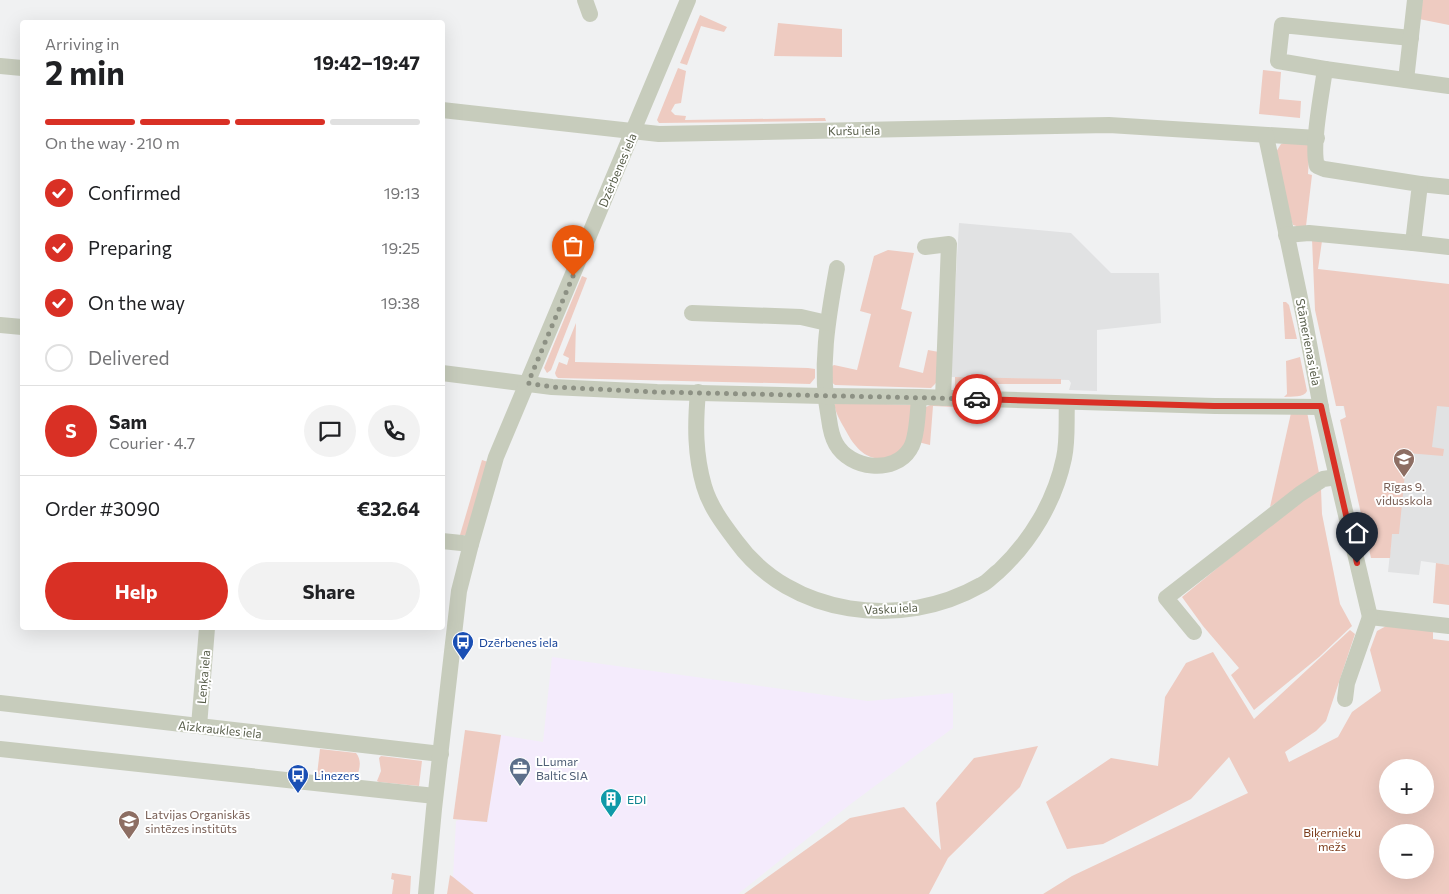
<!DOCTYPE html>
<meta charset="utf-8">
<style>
:root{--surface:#fff;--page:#f2f2f2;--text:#202124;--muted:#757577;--line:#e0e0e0;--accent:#d93025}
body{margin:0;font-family:Commissioner,sans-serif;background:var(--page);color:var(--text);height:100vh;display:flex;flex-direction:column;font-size:19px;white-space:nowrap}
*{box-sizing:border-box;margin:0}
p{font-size:16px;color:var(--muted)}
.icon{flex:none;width:28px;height:28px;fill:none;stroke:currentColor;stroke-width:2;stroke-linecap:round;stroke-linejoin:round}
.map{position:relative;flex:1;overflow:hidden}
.details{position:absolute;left:20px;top:20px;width:425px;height:610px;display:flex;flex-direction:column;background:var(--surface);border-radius:5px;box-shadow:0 5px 20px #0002}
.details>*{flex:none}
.fabs{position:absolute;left:1379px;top:759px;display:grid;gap:10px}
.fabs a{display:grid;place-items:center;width:55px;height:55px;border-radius:50%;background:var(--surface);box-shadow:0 5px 20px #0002;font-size:25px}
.pin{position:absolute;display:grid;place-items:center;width:42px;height:42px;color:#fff;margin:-51px -21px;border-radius:50% 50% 50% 0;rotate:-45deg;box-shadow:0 0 5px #0007}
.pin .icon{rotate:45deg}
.courier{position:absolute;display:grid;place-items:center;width:50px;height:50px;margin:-25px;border:4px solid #d93025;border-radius:50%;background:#fff;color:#222;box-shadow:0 1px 6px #0007}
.headline em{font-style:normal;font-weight:700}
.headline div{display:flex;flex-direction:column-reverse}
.headline{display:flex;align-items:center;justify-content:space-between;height:85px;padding:0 25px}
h1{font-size:32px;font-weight:700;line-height:38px}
.bar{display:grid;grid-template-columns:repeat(4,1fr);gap:8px 5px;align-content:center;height:60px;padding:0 25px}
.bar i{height:6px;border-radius:4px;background:var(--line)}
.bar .on{background:var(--accent)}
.bar p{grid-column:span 4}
.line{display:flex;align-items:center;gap:12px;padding:0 25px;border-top:1px solid var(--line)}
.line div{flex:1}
.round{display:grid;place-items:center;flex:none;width:52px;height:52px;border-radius:26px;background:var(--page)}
ol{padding:0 25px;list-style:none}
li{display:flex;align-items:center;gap:15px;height:55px}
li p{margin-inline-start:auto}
li .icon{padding:5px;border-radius:50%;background:var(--accent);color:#fff;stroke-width:4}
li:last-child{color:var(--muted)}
li i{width:28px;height:28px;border:2px solid var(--line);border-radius:50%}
.button{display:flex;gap:10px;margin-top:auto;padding:10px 25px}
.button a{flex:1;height:58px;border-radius:30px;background:var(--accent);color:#fff;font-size:20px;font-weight:700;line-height:58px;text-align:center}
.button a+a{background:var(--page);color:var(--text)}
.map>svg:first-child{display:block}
</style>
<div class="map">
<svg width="1449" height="894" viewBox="0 0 1449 894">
<rect width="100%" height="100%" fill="#f0f1f2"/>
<polygon fill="#f4ebfc" points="552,657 868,701 953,693 953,728 852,803 738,894 474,894 453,877 456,821 461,819 487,822 501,735 543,742"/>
<g fill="#e1e2e3">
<polygon points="959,223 1071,233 1111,273 1159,273 1161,323 1097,330 1097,391 1069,390 1071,383 1069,380 950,377"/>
<polygon points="1449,284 1449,565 1421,561 1419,575 1388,572 1391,544 1346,417 1320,307"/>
</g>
<g fill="#eecbc1" fill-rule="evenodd">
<polygon points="1421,0 1449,0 1449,25 1419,19"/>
<polygon points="700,15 727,27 724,32 701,26 687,65 680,63"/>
<polygon points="778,23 842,29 842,57 774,56"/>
<polygon points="678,68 686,71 681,103 675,104 671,111 675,115 686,116 685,120 825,118 826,121 659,123 657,120"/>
<polygon points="1263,70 1281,72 1279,99 1301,101 1300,118 1259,114"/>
<polygon points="1290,141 1310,141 1308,174 1312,175 1306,226 1303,228 1293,225 1291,219 1276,152 1281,144"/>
<polygon points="1312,239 1322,241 1318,269 1449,284 1449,407 1437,406 1432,447 1444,449 1443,456 1407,453 1399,534 1392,534 1390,558 1371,558 1340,420 1346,417 1344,406 1336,406 1315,310"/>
<polygon points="888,250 914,253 901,309 912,312 899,367 923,373 928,350 939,352 936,383 931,388 835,385 830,381 829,368 834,365 857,370 871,314 860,311 874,256"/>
<polygon points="582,276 587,278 551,370 547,373 544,368"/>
<polygon points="1283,302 1286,302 1289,305 1297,339 1285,339"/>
<polygon points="576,323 575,362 808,368 815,369 815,378 810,384 558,378 556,376 555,373 559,362 567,365 569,358 563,355"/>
<path d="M1300,357L1307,391C1304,398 1292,396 1284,397L1287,394L1286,361Z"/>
<polygon points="955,377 1061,379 1061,384 976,384 970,389 955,389"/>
<path d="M834,402L912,405L908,446C902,449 895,456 888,458C867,462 855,448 846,431C841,422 835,413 834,402Z"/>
<polygon points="932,404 974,405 974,408 933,406 930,445 918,442 926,407"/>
<polygon points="1307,412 1319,473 1270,507 1291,413"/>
<polygon points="482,460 488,462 467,535 460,535"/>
<polygon points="1321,489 1322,514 1340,604 1352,626 1319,657 1254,710 1231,675 1239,668 1203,626 1182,597 1288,510"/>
<polygon points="1436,563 1449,565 1449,605 1433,603"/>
<path d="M1388,625L1433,629V639L1449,641V894H1043L1072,876L1248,793L1229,757L1191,799L1103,844L1067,849L1046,802L1111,758L1158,766L1165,697L1186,663L1213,652L1254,719L1350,630L1355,634L1326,721L1316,731L1285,752L1289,762L1338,737L1352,712L1381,691L1370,650L1377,631ZM1388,768H1425V805H1388ZM1388,832H1425V870H1388Z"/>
<polygon points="465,730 501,735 487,822 453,819"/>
<polygon points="1038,746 1020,787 948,858 929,894 744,894 850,818 904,807 941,850 936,803 974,758"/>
<path d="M320,749L356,753C362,760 360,770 356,778L354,780L317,775Z"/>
<polygon points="381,756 422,761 419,786 379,782 377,781 381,771 379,758"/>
<polygon points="392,873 411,876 410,894 392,894 394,880 391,879"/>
<polygon points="450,875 453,877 474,894 447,894"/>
</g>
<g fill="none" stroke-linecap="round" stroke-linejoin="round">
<g stroke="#c7ccbc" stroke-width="16">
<polyline points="585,0 590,14"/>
<polyline points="0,66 22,68"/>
<polyline points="1325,69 1278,61 1282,25 1411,38"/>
<polyline points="1406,80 1415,0"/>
<polyline points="442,110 659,134 1109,125 1317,138"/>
<polyline points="1266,136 1305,322 1322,413 1370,617"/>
<polyline points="1420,184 1449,187"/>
<path d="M1286,235L1309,233L1413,243L1420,184L1324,169L1317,166C1311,147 1322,92 1325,69L1449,86"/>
<polyline points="1413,243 1449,247"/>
<polyline points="925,247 949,244 943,398"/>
<path d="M837,268C828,317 819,369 829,419C830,427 832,437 836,444C850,469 894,475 910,449C917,439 918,410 919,397"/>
<polyline points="692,313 801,317 827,323"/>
<polyline points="0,325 22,327"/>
<polyline points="442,373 552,387 657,392 824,396 919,397 1215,406 1321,407"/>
<path d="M698,392C695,425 695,455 704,486C710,507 724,525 736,541C791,617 902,630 981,585C988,582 993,575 999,571C1031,541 1055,501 1064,458C1068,440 1066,420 1067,402"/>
<polyline points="442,541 471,544"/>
<polyline points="1370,617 1449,626"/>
<polyline points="1194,632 1166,598 1300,494 1323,479 1337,477"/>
<polyline points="1345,699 1347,683 1370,617"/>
<polyline points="0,703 441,754"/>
<polyline points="199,726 207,628"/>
<polyline points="0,749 435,796"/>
<polyline points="426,894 434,809 459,591 471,544 496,457 688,0"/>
</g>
</g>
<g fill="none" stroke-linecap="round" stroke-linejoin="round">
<polyline stroke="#8d9184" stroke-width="5" stroke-dasharray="0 9" points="573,276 528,383 552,387 657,392 977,399"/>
<polyline stroke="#d93025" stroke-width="6" points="977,399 1214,406 1321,406 1357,563"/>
</g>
<defs>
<g id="school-pin" transform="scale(1.125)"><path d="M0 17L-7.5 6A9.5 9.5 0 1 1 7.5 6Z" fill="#8d6e63" stroke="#fff"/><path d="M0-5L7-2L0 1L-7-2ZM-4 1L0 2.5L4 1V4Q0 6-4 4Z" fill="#fff"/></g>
<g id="bus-pin" transform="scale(1.125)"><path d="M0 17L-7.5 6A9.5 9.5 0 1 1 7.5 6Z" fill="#1a4fb4" stroke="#fff"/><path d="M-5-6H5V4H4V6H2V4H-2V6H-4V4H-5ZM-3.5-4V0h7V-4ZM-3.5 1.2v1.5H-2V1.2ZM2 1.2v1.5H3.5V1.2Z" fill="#fff"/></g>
<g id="office-pin" transform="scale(1.125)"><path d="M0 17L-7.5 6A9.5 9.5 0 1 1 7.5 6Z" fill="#5c6f8a" stroke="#fff"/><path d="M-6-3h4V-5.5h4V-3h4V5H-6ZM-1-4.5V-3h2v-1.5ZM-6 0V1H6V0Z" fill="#fff"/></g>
<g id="building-pin" transform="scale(1.125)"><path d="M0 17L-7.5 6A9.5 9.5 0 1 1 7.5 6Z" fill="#0f9aa8" stroke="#fff"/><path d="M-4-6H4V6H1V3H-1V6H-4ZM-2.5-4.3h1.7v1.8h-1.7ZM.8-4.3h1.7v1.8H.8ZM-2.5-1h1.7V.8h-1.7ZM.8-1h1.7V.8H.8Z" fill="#fff"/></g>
<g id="university-pin" transform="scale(1.125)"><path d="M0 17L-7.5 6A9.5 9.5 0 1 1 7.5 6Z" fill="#8d6e63" stroke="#fff"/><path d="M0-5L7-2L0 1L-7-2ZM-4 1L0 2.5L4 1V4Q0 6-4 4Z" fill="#fff"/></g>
</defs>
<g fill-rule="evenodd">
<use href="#school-pin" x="1404" y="459"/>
<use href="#bus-pin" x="463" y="642"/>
<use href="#office-pin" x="520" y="768"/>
<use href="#bus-pin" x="298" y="775"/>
<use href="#building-pin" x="611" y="799"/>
<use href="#university-pin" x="129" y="821"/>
</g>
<g text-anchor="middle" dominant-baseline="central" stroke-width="4" stroke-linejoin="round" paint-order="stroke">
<g font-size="12" fill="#575d49" stroke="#fff">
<text transform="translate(854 130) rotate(-1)">Kuršu iela</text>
<text transform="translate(617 170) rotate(-67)">Dzērbenes iela</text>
<text transform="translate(1309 342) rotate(79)">Stāmerienas iela</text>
<text transform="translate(891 608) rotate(-3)">Vasku iela</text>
<text transform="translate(203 677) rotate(-85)">Leņķa iela</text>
<text transform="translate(220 729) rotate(6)">Aizkraukles iela</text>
</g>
<g font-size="12" fill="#785e54" stroke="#fff">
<text x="1404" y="486">Rīgas 9.<tspan x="1404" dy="14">vidusskola</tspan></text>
<text x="145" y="814" text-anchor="start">Latvijas Organiskās<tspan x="145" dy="14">sintēzes institūts</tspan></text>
</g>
<g font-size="12" fill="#164399" stroke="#fff" text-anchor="start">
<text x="479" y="642">Dzērbenes iela</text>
<text x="314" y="775">Linezers</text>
</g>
<g font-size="12" fill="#4e5e75" stroke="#fff" text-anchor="start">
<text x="536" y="761">LLumar<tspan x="536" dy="14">Baltic SIA</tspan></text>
</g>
<g font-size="12" fill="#0d838f" stroke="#fff" text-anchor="start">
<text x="627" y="799">EDI</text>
</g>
<g font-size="12" fill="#7c3c1b" stroke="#fff">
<text x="1332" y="832">Biķernieku<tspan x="1332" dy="14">mežs</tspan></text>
</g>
</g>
</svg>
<div class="fabs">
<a>+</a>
<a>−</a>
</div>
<div class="pin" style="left:573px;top:276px;background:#ea580c"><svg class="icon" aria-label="bag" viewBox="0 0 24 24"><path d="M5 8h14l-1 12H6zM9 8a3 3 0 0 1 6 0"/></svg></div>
<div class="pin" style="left:1357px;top:563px;background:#1f2937"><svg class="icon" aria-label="home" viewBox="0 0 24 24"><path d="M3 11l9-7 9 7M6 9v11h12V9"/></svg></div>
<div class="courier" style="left:977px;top:399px"><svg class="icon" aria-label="car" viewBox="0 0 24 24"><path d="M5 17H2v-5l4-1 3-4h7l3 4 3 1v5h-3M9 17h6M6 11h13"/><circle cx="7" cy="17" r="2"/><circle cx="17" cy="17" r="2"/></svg></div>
<section class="details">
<div class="headline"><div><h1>2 min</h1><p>Arriving in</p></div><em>19:42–19:47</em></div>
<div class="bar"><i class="on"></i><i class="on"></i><i class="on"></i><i></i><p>On the way · 210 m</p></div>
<ol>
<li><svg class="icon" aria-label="check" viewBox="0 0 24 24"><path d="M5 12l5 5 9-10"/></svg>Confirmed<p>19:13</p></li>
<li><svg class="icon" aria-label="check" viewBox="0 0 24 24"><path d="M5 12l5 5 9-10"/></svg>Preparing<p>19:25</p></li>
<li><svg class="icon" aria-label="check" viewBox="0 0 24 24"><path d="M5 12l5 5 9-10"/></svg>On the way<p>19:38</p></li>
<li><i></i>Delivered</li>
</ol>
<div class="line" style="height:90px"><b class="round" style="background:var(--accent);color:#fff">S</b><div><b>Sam</b><p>Courier · 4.7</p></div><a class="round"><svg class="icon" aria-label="chat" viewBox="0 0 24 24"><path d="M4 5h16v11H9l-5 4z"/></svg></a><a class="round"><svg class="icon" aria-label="phone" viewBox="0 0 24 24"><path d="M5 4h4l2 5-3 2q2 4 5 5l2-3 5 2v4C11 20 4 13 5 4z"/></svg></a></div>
<div class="line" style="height:65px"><div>Order #3090</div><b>€32.64</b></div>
<div class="button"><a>Help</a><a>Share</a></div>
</section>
</div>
